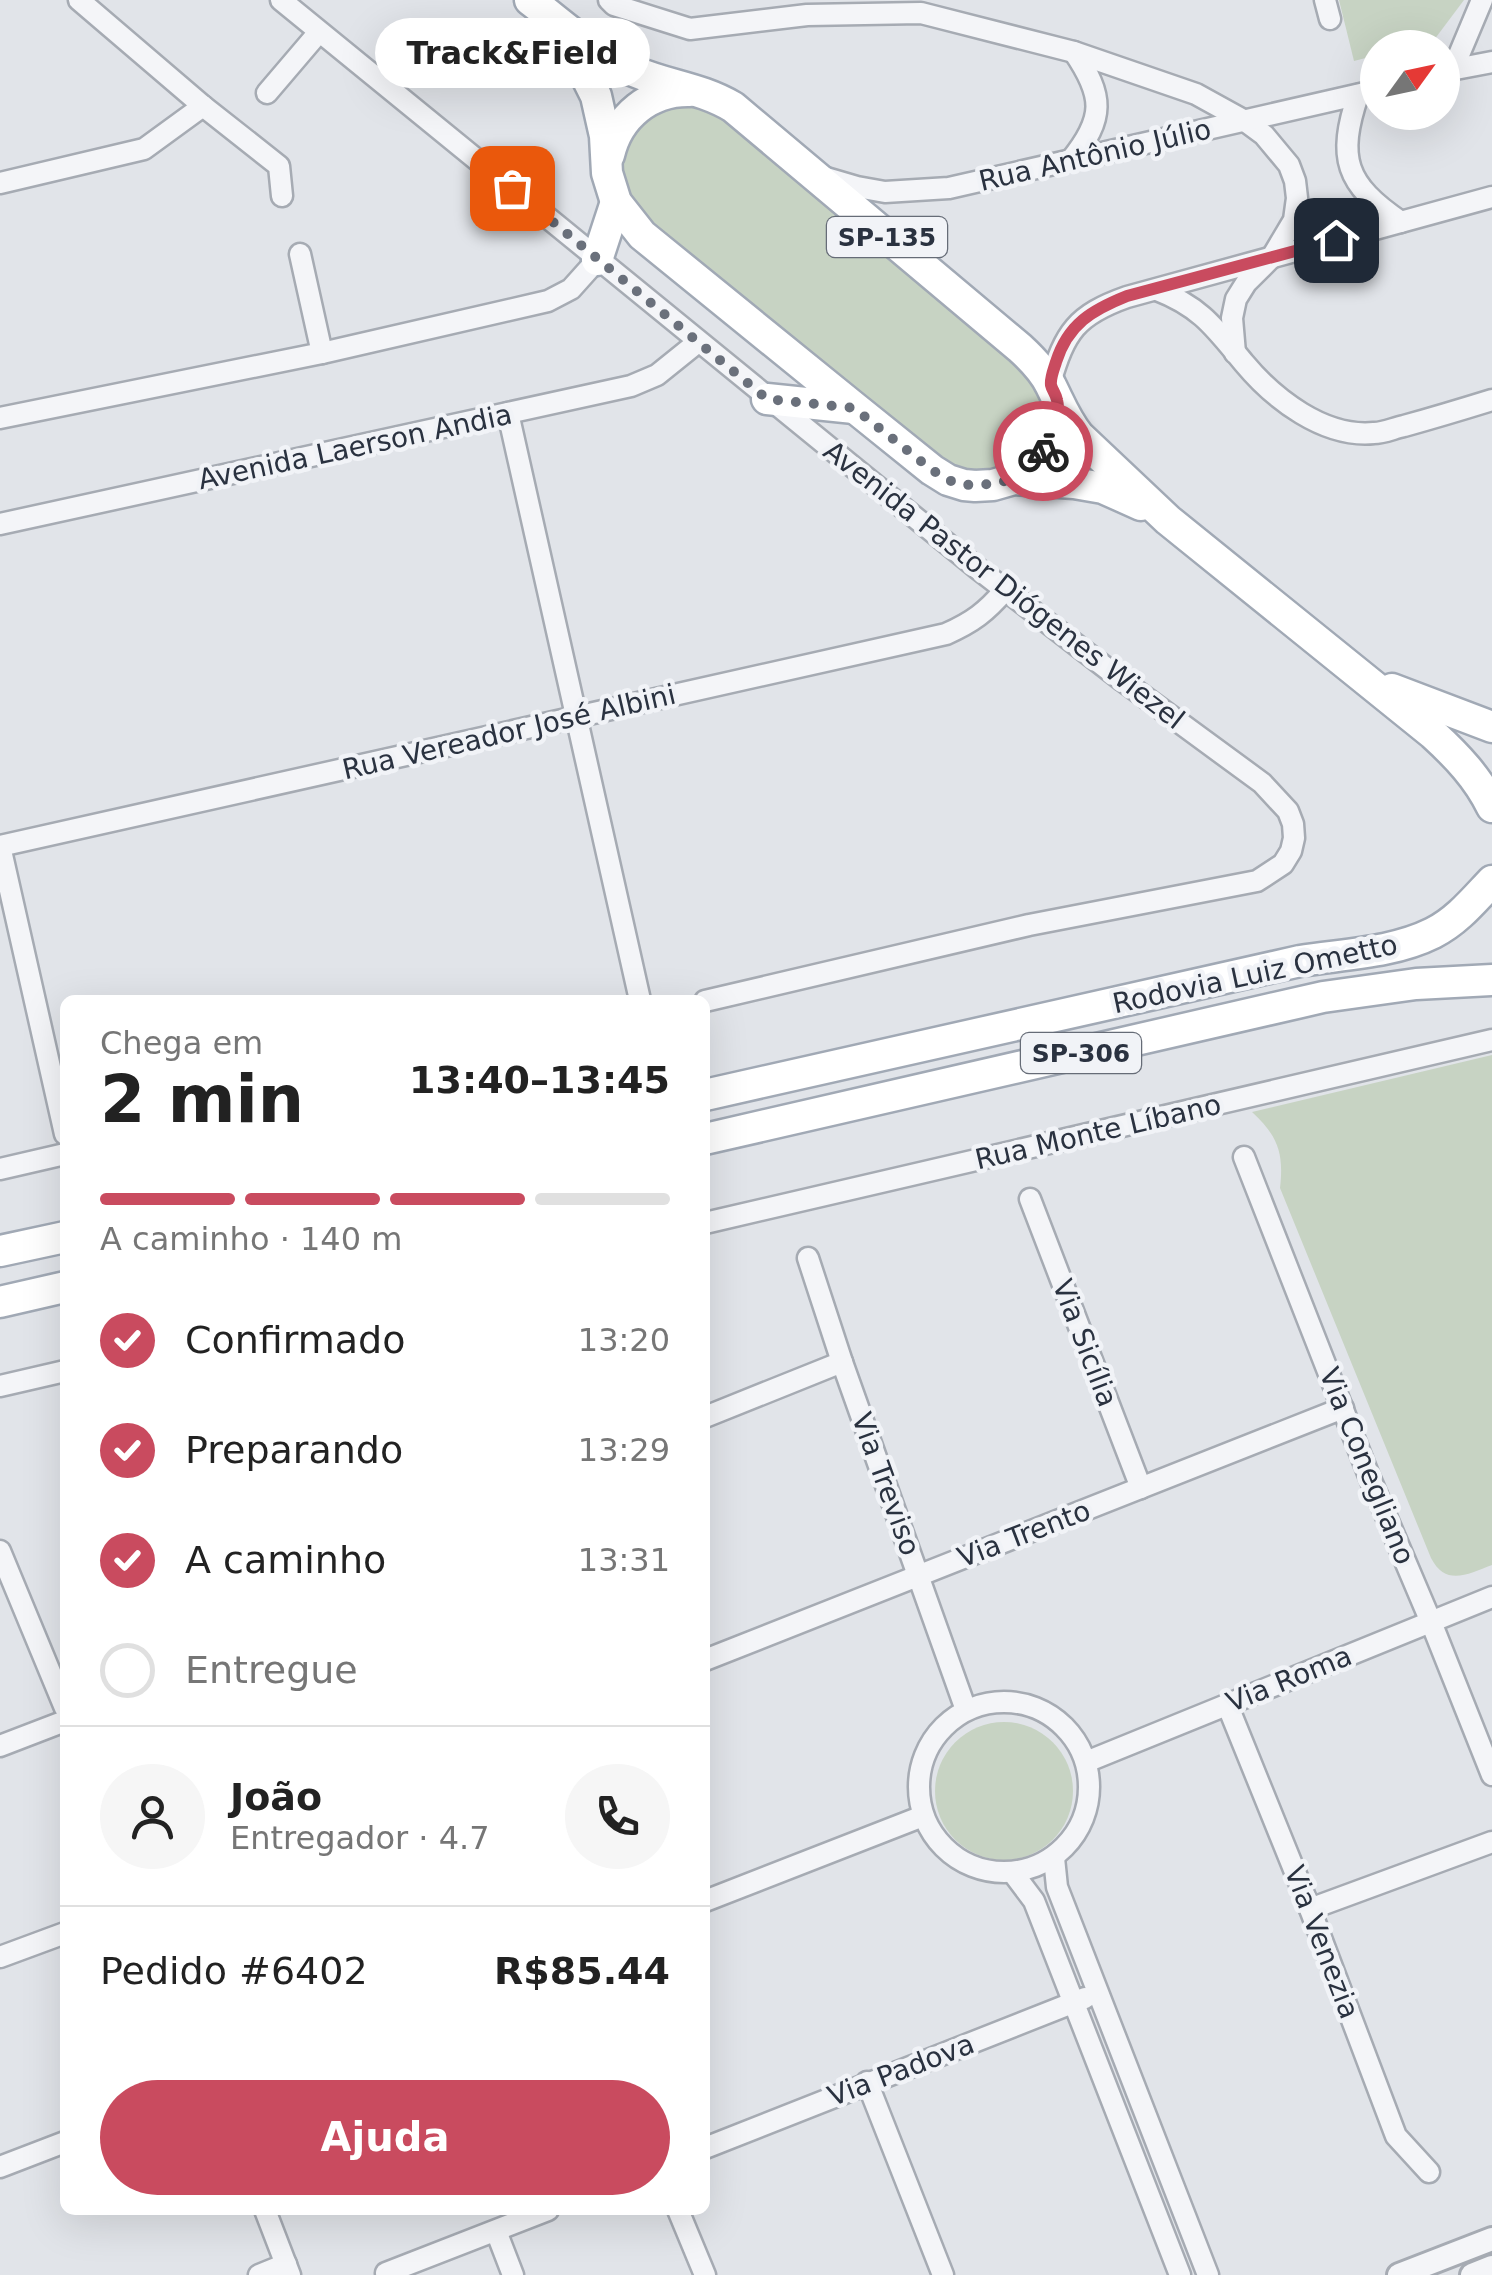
<!DOCTYPE html>
<html lang="pt">
<meta charset="utf-8">
<style>
:root{--surface:#fff;--page:#f6f6f6;--text:#222;--muted:#767676;--line:#e0e0e0;--accent:#c94b5f}
body{margin:0;font-family:"DejaVu Sans",sans-serif;background:var(--page);color:var(--text);height:100vh;display:flex;flex-direction:column;font-size:38px;white-space:nowrap}
*{box-sizing:border-box;margin:0}
p{font-size:32px;color:var(--muted)}
.icon{flex:none;width:55px;height:55px;fill:none;stroke:currentColor;stroke-width:2;stroke-linecap:round;stroke-linejoin:round}
.map{position:relative;flex:1;overflow:hidden}
.drawer{position:absolute;left:60px;top:995px;width:650px;height:1220px;display:flex;flex-direction:column;background:var(--surface);border-radius:15px;box-shadow:0 10px 40px #0002}
.drawer>*{flex:none}
.needle{width:65px;rotate:57deg}
.tools{position:absolute;left:1360px;top:30px;display:grid;gap:20px}
.tools a{display:grid;place-items:center;width:100px;height:100px;border-radius:50%;background:var(--surface);box-shadow:0 10px 40px #0002;font-size:50px}
.pin{position:absolute;display:grid;place-items:center;width:85px;height:85px;color:#fff;margin:-42px;border-radius:20px;box-shadow:0 5px 15px #0006}
.courier{position:absolute;display:grid;place-items:center;width:100px;height:100px;margin:-50px;border:8px solid #c94b5f;border-radius:50%;background:#fff;color:#222;box-shadow:0 2px 12px #0007}
.bubble{position:absolute;height:70px;border-radius:35px;background:var(--surface);box-shadow:0 10px 40px #0002;font-size:32px;font-weight:700;line-height:70px;text-align:center}
.head em{font-style:normal;font-weight:700}
.head div{display:flex;flex-direction:column-reverse}
.head{display:flex;align-items:center;justify-content:space-between;height:170px;padding:0 40px}
h1{font-size:65px;font-weight:700;line-height:75px}
.bar{display:grid;grid-template-columns:repeat(4,1fr);gap:15px 10px;align-content:center;height:120px;padding:0 40px}
.bar i{height:12px;border-radius:8px;background:var(--line)}
.bar .active{background:var(--accent)}
.bar p{grid-column:span 4}
.line{display:flex;align-items:center;gap:25px;padding:0 40px;border-top:2px solid var(--line)}
.line div{flex:1}
.round{display:grid;place-items:center;flex:none;width:105px;height:105px;border-radius:52px;background:var(--page)}
ol{padding:0 40px;list-style:none}
li{display:flex;align-items:center;gap:30px;height:110px}
li p{margin-inline-start:auto}
li .icon{padding:10px;border-radius:50%;background:var(--accent);color:#fff;stroke-width:4}
li:last-child{color:var(--muted)}
li i{width:55px;height:55px;border:5px solid var(--line);border-radius:50%}
.primary-button{display:flex;gap:20px;margin-top:auto;padding:20px 40px}
.primary-button a{flex:1;height:115px;border-radius:60px;background:var(--accent);color:#fff;font-size:40px;font-weight:700;line-height:115px;text-align:center}
.map>svg:first-child{display:block}
</style>
<div class="map">
<svg width="1492" height="2275" viewBox="0 0 1492 2275">
<rect width="100%" height="100%" fill="#e1e4e9"/>
<g fill="#c7d3c3">
<polygon points="1339,0 1464,0 1434,40 1404,47 1378,48 1377,55 1354,61"/>
<path d="M700,105L718,113L1029,371C1033,378 1038,386 1040,393C1049,428 1027,465 992,473C978,476 959,469 945,466L630,209L620,191L619,150L627,132L659,106Z"/>
<path d="M1492,1055V1565C1468,1574 1446,1587 1431,1558L1280,1188C1284,1153 1278,1136 1252,1112Z"/>
<circle cx="1004" cy="1791" r="69"/>
</g>
<g fill="none" stroke-linecap="round" stroke-linejoin="round">
<g stroke="#a6abb3" stroke-width="25">
<g id="minor">
<polyline points="79,0 203,106 279,166 282,196"/>
<polyline points="281,0 977,568 1123,681 1262,783 1288,811 1293,824 1294,838 1291,851 1283,864 1257,881 1029,925 705,1001"/>
<polyline points="609,0 614,5 690,29 807,15 921,13 1074,52 1196,94 1245,121 1264,135 1289,165 1295,181 1297,198 1294,220 1272,257 1246,283 1236,299 1232,318 1235,353"/>
<polyline points="1325,0 1330,19"/>
<polyline points="1453,69 1482,0"/>
<polyline points="1445,71 1492,62"/>
<polyline points="267,93 319,32"/>
<path d="M1358,95C1337,158 1345,184 1401,222"/>
<path d="M1071,160C1105,118 1104,96 1074,52"/>
<polyline points="823,177 857,187 885,192 949,188 1378,90"/>
<polyline points="0,183 144,149 203,106"/>
<polyline points="300,254 322,353"/>
<path d="M1157,290C1201,307 1215,328 1244,363C1274,399 1324,438 1374,433C1384,433 1394,428 1404,426C1433,418 1463,409 1492,400"/>
<path d="M1050,383C1065,332 1076,315 1127,297L1492,197"/>
<polyline points="508,413 640,1000"/>
<polyline points="0,418 322,353 548,301 571,289 597,260"/>
<polyline points="0,524 631,386 657,375 698,342"/>
<path d="M0,846L946,634C973,622 986,612 1005,590"/>
<polyline points="0,846 65,1134"/>
<polyline points="1244,1157 1369,1476 1431,1622 1492,1775"/>
<polyline points="0,1169 65,1154"/>
<polyline points="1030,1199 1141,1488"/>
<polyline points="705,1223 1492,1040"/>
<polyline points="808,1258 842,1362 966,1710"/>
<polyline points="0,1386 65,1371"/>
<polyline points="705,1417 842,1362"/>
<polyline points="0,1551 65,1708"/>
<polyline points="705,1660 1343,1408"/>
<circle cx="1004" cy="1787" r="85"/>
<polyline points="1227,1704 1310,1909 1396,2136 1429,2172"/>
<polyline points="0,1746 65,1721"/>
<polyline points="1086,1762 1492,1597"/>
<polyline points="1054,1858 1057,1887 1208,2275"/>
<polyline points="1013,1873 1034,1901 1180,2275"/>
<polyline points="705,1901 923,1816"/>
<polyline points="1310,1909 1492,1842"/>
<polyline points="0,1957 65,1933"/>
<polyline points="867,2082 943,2275"/>
<polyline points="705,2148 1085,1998"/>
<polyline points="0,2167 65,2142"/>
<polyline points="265,2210 290,2275"/>
<polyline points="678,2210 705,2275"/>
<polyline points="496,2231 513,2275"/>
<polyline points="386,2273 548,2210"/>
<polyline points="259,2275 286,2264"/>
</g>
</g>
<g stroke="#a6abb3" stroke-width="28">
<g id="tertiary">
<polyline points="1399,2275 1492,2239"/>
<polyline points="1472,2275 1492,2267"/>
</g>
</g>
<g stroke="#a1a9b5" stroke-width="35">
<g id="primary">
<path d="M530,0C563,25 597,57 636,72C669,86 701,88 733,107L1020,348C1032,359 1044,371 1051,386C1060,404 1066,420 1079,436L1168,520L1433,734C1457,756 1478,778 1492,807"/>
<polyline points="557,31 577,58 596,96 605,136 607,173 616,202 642,235 855,408 932,470 948,480 964,485 975,486 993,485 1014,479 1074,483 1103,488 1141,505"/>
<path d="M609,155C618,116 650,90 690,91"/>
<polyline points="597,260 616,202"/>
<polyline points="767,399 854,408"/>
<path d="M1014,479C1044,458 1053,439 1058,403"/>
<polyline points="1392,689 1492,727"/>
<path d="M705,1095L1300,961C1344,954 1393,953 1433,933C1457,921 1474,900 1492,881"/>
<polyline points="705,1139 1323,997 1416,984 1492,980"/>
<polyline points="0,1251 65,1237"/>
<polyline points="0,1302 65,1287"/>
</g>
</g>
<use href="#minor" stroke="#f4f5f8" stroke-width="20"/>
<use href="#tertiary" stroke="#f4f5f8" stroke-width="22"/>
<use href="#primary" stroke="#fff" stroke-width="30"/>
</g>
<g fill="none" stroke-linecap="round" stroke-linejoin="round">
<polyline stroke="#6a707b" stroke-width="10" stroke-dasharray="0 18" points="512,188 767,399 854,408 932,470 948,480 964,485 992,484 1014,479 1027,469 1043,451"/>
<path stroke="#c94b5f" stroke-width="12" d="M1043,451C1052,437 1061,416 1057,400C1056,394 1052,390 1051,385C1050,378 1054,369 1056,362C1068,324 1092,310 1127,296L1336,240"/>
</g>
<g text-anchor="middle" dominant-baseline="central" stroke-width="9" stroke-linejoin="round" paint-order="stroke">
<g fill="#f1f3f7" stroke="#666c77" stroke-width="2.5">
<rect x="827" y="217" width="120" height="40" rx="8"/>
<rect x="1021" y="1033" width="120" height="40" rx="8"/>
</g>
<g font-size="25" font-weight="bold" fill="#2a3240">
<text x="887" y="237">SP-135</text>
<text x="1081" y="1053">SP-306</text>
</g>
<g font-size="28" fill="#2a3240" stroke="#f1f3f7">
<text transform="translate(1095 155) rotate(-13)">Rua Antônio Júlio</text>
<text transform="translate(355 447) rotate(-12)">Avenida Laerson Andia</text>
<text transform="translate(1004 585) rotate(38)">Avenida Pastor Diógenes Wiezel</text>
<text transform="translate(509 732) rotate(-13)">Rua Vereador José Albini</text>
<text transform="translate(1255 974) rotate(-12)">Rodovia Luiz Ometto</text>
<text transform="translate(1098 1132) rotate(-13)">Rua Monte Líbano</text>
<text transform="translate(1085 1343) rotate(69)">Via Sicília</text>
<text transform="translate(1367 1466) rotate(68)">Via Conegliano</text>
<text transform="translate(886 1484) rotate(70)">Via Treviso</text>
<text transform="translate(1024 1534) rotate(-21)">Via Trento</text>
<text transform="translate(1289 1679) rotate(-22)">Via Roma</text>
<text transform="translate(1322 1942) rotate(69)">Via Venezia</text>
<text transform="translate(901 2070) rotate(-21)">Via Padova</text>
</g>
</g>
</svg>
<div class="tools">
<a><svg class="needle" viewBox="-14 -14 28 28"><path d="M0-13l5 13h-10z" fill="#e53935"/><path d="M0 13l5-13h-10z" fill="#767676"/></svg></a>
</div>
<div class="pin" style="left:512px;top:188px;background:#ea580c"><svg class="icon" aria-label="bag" viewBox="0 0 24 24"><path d="M5 8h14l-1 12H6zM9 8a3 3 0 0 1 6 0"/></svg></div>
<div class="pin" style="left:1336px;top:240px;background:#1f2937"><svg class="icon" aria-label="home" viewBox="0 0 24 24"><path d="M3 11l9-7 9 7M6 9v11h12V9"/></svg></div>
<div class="courier" style="left:1043px;top:451px"><svg class="icon" aria-label="bike" viewBox="0 0 24 24"><circle cx="6" cy="16" r="4"/><circle cx="18" cy="16" r="4"/><path d="M6 16l4-8h5l3 8M10 8l3 8H6M13 5h3"/></svg></div>
<div class="bubble" style="left:375px;top:18px;width:275px">Track&amp;Field</div>
<section class="drawer">
<div class="head"><div><h1>2 min</h1><p>Chega em</p></div><em>13:40–13:45</em></div>
<div class="bar"><i class="active"></i><i class="active"></i><i class="active"></i><i></i><p>A caminho · 140 m</p></div>
<ol>
<li><svg class="icon" aria-label="check" viewBox="0 0 24 24"><path d="M5 12l5 5 9-10"/></svg>Confirmado<p>13:20</p></li>
<li><svg class="icon" aria-label="check" viewBox="0 0 24 24"><path d="M5 12l5 5 9-10"/></svg>Preparando<p>13:29</p></li>
<li><svg class="icon" aria-label="check" viewBox="0 0 24 24"><path d="M5 12l5 5 9-10"/></svg>A caminho<p>13:31</p></li>
<li><i></i>Entregue</li>
</ol>
<div class="line" style="height:180px"><a class="round"><svg class="icon" aria-label="person" viewBox="0 0 24 24"><circle cx="12" cy="8" r="4"/><path d="M4 21q1-7 8-7t8 7"/></svg></a><div><b>João</b><p>Entregador · 4.7</p></div><a class="round"><svg class="icon" aria-label="phone" viewBox="0 0 24 24"><path d="M5 4h4l2 5-3 2q2 4 5 5l2-3 5 2v4C11 20 4 13 5 4z"/></svg></a></div>
<div class="line" style="height:130px"><div>Pedido #6402</div><b>R$85.44</b></div>
<div class="primary-button"><a>Ajuda</a></div>
</section>
</div>
